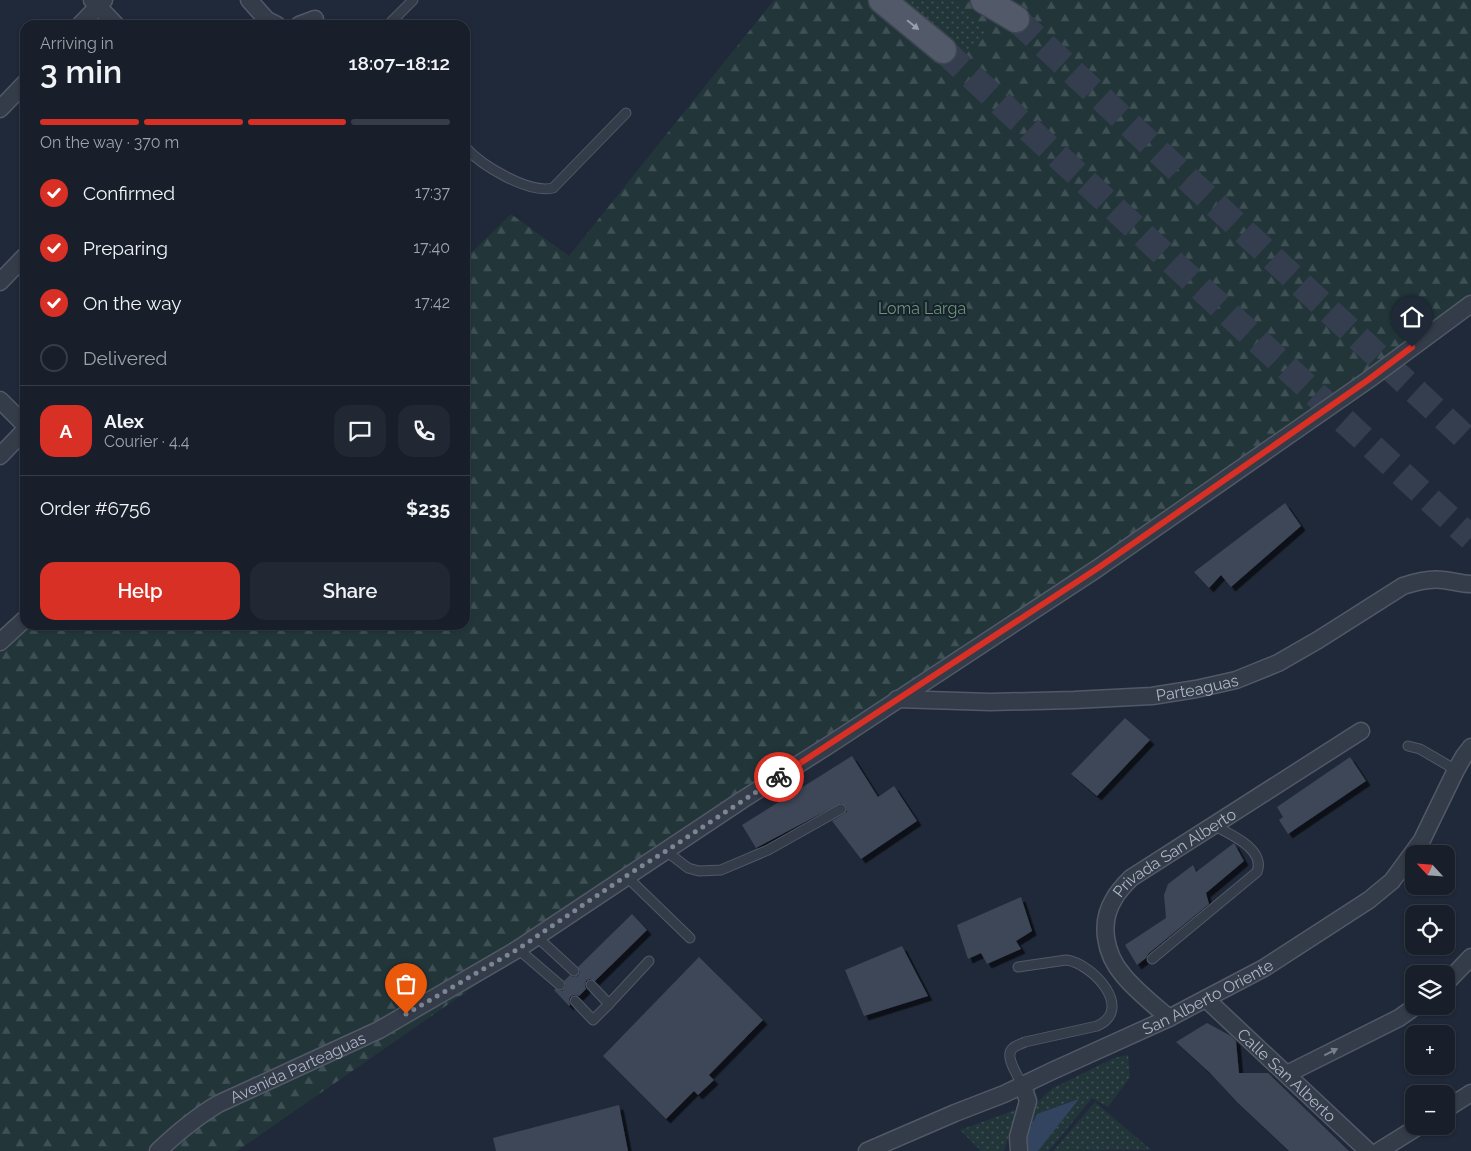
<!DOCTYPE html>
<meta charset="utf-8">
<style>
:root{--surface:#181f2b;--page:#212733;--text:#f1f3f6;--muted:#9fa2a9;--line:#363d47;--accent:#d93025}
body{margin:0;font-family:Raleway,sans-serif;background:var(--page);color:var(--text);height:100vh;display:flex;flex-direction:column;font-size:19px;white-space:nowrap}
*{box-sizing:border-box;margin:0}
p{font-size:16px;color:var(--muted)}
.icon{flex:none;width:28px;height:28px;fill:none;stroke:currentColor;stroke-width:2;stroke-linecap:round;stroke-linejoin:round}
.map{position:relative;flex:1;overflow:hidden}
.drawer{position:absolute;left:20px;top:20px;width:450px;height:610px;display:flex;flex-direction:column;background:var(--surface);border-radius:15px;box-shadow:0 1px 4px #0004,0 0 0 1px var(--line)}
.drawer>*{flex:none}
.needle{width:32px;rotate:296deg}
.controls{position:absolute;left:1405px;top:845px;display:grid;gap:10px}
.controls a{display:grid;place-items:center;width:50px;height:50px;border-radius:10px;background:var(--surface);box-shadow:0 1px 4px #0004,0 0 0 1px var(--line);font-size:25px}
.pin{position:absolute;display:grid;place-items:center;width:42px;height:42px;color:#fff;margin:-51px -21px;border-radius:50% 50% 50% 0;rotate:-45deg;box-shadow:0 0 5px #0007}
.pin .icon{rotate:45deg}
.courier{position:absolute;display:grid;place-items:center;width:50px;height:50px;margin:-25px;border:4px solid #d93025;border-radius:50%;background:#fff;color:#222;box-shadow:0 1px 6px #0007}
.summary em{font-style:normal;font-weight:600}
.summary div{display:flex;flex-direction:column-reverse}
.summary{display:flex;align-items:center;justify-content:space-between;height:85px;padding:0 20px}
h1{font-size:32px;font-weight:600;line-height:38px}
.bar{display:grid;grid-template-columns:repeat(4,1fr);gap:8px 5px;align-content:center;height:60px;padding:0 20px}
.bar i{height:6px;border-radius:4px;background:var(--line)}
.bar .current{background:var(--accent)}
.bar p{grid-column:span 4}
.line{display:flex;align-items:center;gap:12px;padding:0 20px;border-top:1px solid var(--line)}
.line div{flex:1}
.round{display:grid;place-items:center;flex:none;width:52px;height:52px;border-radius:15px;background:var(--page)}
ol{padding:0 20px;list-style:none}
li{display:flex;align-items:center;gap:15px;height:55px}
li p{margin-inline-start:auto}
li .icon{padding:5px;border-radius:50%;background:var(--accent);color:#fff;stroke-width:4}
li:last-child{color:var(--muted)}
li i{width:28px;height:28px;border:2px solid var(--line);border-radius:50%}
.action{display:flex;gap:10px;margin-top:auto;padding:10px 20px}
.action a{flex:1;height:58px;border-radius:15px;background:var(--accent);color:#fff;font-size:20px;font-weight:600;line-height:58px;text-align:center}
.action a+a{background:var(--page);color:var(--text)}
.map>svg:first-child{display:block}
</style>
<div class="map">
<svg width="1471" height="1151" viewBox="0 0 1471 1151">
<defs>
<pattern id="forest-firs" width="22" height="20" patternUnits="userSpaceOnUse" patternTransform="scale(1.25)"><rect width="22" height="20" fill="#22363a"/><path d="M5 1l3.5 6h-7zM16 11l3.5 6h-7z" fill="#405155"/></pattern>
<pattern id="park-dots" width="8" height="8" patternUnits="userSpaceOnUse" patternTransform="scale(1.25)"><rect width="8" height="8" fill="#22363a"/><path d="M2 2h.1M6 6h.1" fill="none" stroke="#405155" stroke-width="1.8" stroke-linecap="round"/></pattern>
<filter id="shadow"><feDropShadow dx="4.5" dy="4.5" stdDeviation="0" flood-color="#0009"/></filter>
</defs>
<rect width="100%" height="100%" fill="#202939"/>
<polygon fill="url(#forest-firs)" points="774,0 1471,0 1471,298 901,699 489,976 237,1151 0,1151 0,649 25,625 465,625 465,259 511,214 569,256"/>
<g fill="url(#park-dots)">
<polygon points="889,0 950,0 956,4 988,31 959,59"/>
<polygon points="1128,1055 1130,1077 1108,1107 1092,1098 1049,1151 1010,1151 1028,1111 1053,1088 1114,1058"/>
<polygon points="1095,1102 1151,1150 1053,1151"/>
<polygon points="1018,1109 1012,1125 1004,1151 981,1151 960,1130"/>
</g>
<polygon fill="#334461" points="1079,1099 1038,1151 1021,1151 1020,1149 1037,1114"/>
<g fill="#3c4759" filter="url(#shadow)">
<polygon points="1285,503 1301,526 1231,587 1221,575 1209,588 1194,572"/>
<polygon points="1125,718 1150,740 1097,796 1071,774"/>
<polygon points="852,756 878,797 894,786 917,821 861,859 832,821 847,812 846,806 841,803 756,848 742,825"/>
<polygon points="1350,757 1366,781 1288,834 1279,820 1283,817 1277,807"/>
<polygon points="1234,843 1244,861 1206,893 1209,904 1148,954 1146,958 1137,965 1125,945 1166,918 1164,895 1168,884 1193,865 1196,872"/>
<polygon points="1021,897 1032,931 1016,941 1021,949 987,964 981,953 968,959 957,925"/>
<polygon points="632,914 647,930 595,981 590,979 586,981 585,986 586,989 579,996 574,995 570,997 569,1000 570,1005 569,1006 554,990 555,989 562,991 564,989 566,986 564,981 570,975 573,977 578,976 580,972 578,967"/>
<polygon points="902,946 928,996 864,1016 845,970"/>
<polygon points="699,957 763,1020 709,1075 714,1080 698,1095 694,1091 666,1119 603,1056"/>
<polygon points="1207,1023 1231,1036 1236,1041 1239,1073 1268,1073 1349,1151 1289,1151 1238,1103 1210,1073 1176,1042"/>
<polygon points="619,1105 628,1151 496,1151 493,1138"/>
</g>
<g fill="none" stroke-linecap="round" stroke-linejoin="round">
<g stroke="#353e4e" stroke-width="26" stroke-dasharray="26 13" stroke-linecap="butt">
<polyline points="1016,19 1471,443"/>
<polyline points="943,50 1471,538"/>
</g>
<g stroke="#515967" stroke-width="11">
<g id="service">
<polyline points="388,25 413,0"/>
<path d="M465,147C481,165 528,194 553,188L626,113"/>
<polyline points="1408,746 1420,749 1456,770"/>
<polyline points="666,851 688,868 699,871 721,870 768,850 841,809"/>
<polyline points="626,876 690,938"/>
<polyline points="536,936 574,971"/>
<polyline points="518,949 560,985"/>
<path d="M1152,959L1257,872C1266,849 1230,834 1213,825"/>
<path d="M1018,967L1066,960C1092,963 1135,1009 1097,1026L1025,1042C1021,1044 1016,1045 1013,1048C1003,1056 1019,1077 1023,1086"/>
<polyline points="575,1001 593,1020 609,1004 591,985"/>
<polyline points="609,1004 649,961"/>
</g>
</g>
<g stroke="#515967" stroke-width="19">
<g id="minor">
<polyline points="92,0 116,25"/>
<polyline points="249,0 267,20 277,25"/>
<polyline points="80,25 104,0"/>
<polyline points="299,25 315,19"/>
<polyline points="0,109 25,83"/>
<polyline points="0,282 25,256"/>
<polyline points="0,400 25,425"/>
<polyline points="0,456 25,430"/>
<polyline points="0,642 25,619"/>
<path id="s1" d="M897,699L990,702L1074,700L1152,696L1196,689L1236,680L1278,663L1318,640L1403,586C1415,582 1430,578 1443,580C1453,581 1461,584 1471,584"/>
<polyline points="1446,983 1471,957"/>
<path id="s2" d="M1206,999L1368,1151"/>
<path id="s3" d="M1169,1018C1153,1004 1136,991 1123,975C1105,954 1099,923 1114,899C1118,891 1125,884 1131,878L1361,731"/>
<polyline points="1287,1074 1399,1018 1416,1006"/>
<polyline points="1446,1109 1471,1093"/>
<path id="s4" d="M158,1151C176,1134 196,1117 218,1104L379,1030L518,949L742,800L829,745L1098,568L1368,380L1471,304"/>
<path id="s5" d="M867,1151L955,1113L1004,1094L1052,1071L1169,1018L1264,968L1369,900L1392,881L1422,840L1456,770L1464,756L1471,747"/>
<polyline points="1019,1151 1018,1137 1028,1101 1023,1086"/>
<polyline points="1379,1151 1419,1126"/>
</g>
</g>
<g stroke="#3d4553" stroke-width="29">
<g id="primary">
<polyline points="882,0 943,50"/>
<polyline points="984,0 1016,19"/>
</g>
</g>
<use href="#service" stroke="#343c49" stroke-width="9"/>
<use href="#minor" stroke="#343c49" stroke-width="16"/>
<use href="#primary" stroke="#525a69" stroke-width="26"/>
</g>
<defs><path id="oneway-solid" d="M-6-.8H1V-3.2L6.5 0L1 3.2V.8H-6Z" transform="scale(1.25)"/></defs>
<use fill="#979faf" href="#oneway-solid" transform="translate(913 25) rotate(39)"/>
<use fill="#777f8e" href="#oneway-solid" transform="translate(1331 1052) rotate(-27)"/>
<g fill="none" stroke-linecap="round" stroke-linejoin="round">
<polyline stroke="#7c8595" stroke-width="5" stroke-dasharray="0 9" points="406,1014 518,949 626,876 666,851 779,777"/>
<polyline stroke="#d93025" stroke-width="6" points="779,777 1098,568 1368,380 1412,347"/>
</g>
<g text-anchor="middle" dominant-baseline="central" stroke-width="4" stroke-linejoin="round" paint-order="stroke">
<g font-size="16" fill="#669774" stroke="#19212e">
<text x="922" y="308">Loma Larga</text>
</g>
<g font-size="16" fill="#aeb6c6" stroke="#19212e">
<text stroke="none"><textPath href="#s1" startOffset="301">Parteaguas</textPath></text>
<text stroke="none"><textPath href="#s3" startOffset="222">Privada San Alberto</textPath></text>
<text stroke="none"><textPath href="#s5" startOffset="374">San Alberto Oriente</textPath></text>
<text stroke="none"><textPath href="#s4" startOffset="164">Avenida Parteaguas</textPath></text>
<text stroke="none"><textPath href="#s2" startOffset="111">Calle San Alberto</textPath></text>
</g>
</g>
</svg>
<div class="controls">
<a><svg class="needle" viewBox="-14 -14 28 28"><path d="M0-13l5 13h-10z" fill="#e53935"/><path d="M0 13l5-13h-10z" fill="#9fa2a9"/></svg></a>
<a><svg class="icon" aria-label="locate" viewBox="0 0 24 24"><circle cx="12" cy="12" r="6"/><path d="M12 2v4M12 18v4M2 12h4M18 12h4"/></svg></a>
<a><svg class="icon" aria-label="layers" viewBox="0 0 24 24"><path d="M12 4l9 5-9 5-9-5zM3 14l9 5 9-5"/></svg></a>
<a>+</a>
<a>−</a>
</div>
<div class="pin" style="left:406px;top:1014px;background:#ea580c"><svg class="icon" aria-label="bag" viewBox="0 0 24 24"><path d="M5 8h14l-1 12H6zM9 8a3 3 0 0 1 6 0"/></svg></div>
<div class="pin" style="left:1412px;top:347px;background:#1f2937"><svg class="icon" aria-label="home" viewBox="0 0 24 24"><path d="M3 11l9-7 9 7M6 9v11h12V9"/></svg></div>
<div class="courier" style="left:779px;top:777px"><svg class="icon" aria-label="bike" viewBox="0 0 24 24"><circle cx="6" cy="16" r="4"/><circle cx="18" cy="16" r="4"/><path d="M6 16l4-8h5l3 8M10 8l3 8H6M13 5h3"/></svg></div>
<section class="drawer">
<div class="summary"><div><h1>3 min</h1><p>Arriving in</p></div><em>18:07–18:12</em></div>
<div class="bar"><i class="current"></i><i class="current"></i><i class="current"></i><i></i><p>On the way · 370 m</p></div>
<ol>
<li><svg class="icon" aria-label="check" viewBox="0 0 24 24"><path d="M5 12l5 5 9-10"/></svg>Confirmed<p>17:37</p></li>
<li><svg class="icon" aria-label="check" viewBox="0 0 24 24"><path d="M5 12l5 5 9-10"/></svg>Preparing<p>17:40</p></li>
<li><svg class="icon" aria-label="check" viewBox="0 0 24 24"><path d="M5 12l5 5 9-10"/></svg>On the way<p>17:42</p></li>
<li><i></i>Delivered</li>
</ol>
<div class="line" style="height:90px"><b class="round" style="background:var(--accent);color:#fff">A</b><div><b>Alex</b><p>Courier · 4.4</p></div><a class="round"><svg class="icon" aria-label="chat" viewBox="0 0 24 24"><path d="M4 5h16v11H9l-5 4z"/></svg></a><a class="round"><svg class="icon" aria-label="phone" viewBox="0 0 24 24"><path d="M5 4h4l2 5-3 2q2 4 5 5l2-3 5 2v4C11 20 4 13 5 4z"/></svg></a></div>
<div class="line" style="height:65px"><div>Order #6756</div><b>$235</b></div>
<div class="action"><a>Help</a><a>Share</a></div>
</section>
</div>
